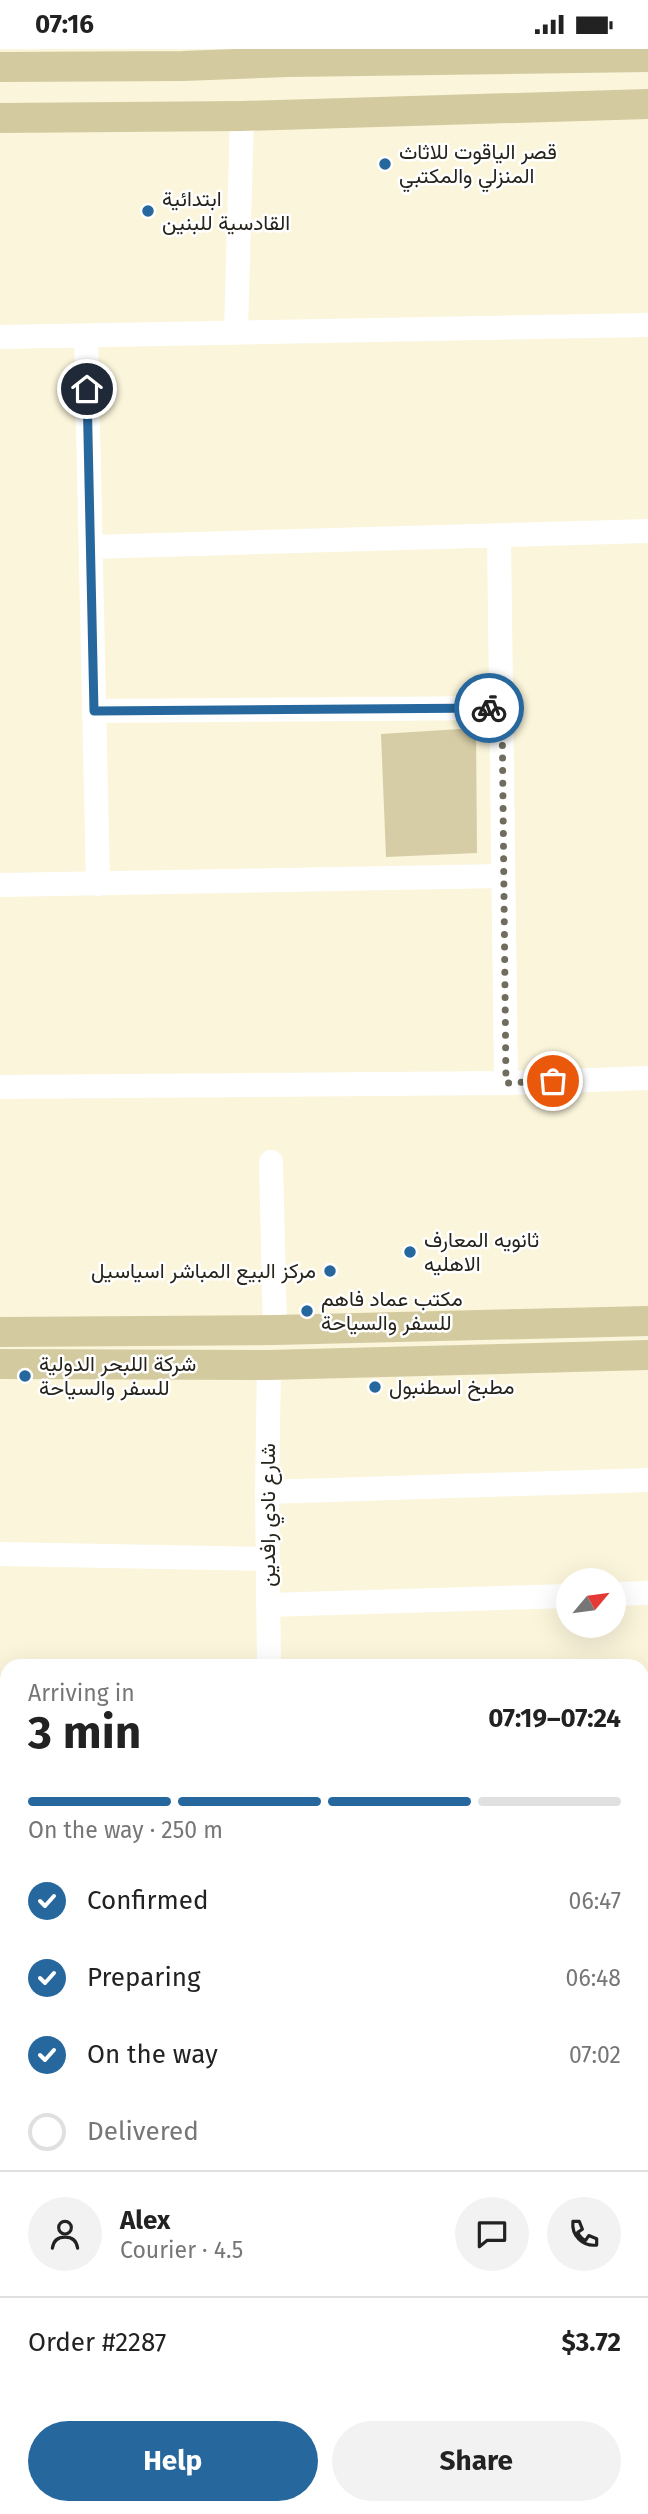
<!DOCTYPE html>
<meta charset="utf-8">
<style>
:root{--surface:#fff;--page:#f2f2f2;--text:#222;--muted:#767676;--line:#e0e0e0;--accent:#26689e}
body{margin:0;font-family:"Fira Sans",Vazirmatn,sans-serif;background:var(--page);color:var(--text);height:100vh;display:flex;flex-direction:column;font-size:26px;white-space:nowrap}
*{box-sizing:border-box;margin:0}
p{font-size:23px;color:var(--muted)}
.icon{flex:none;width:38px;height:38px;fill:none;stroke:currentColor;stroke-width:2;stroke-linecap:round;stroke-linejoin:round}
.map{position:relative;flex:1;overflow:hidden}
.details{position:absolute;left:0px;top:1610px;width:649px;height:856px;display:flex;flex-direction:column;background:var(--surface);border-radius:21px 21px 0 0;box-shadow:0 7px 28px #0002}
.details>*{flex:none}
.needle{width:46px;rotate:61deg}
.controls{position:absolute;left:556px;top:1519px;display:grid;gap:14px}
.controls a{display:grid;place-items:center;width:70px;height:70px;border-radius:50%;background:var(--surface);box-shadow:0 7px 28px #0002;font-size:35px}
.pin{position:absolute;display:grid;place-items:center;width:60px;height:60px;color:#fff;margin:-30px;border:4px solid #fff;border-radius:50%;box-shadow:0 2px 7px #0007}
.courier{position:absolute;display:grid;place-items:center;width:70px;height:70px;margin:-35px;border:5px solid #26689e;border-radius:50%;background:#fff;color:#222;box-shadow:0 2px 9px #0007}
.overview em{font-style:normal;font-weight:700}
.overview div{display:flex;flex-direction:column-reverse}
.overview{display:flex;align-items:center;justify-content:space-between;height:119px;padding:0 28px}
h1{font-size:46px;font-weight:700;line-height:52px}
.bar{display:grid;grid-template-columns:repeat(4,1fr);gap:10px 7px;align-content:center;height:84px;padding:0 28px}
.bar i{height:9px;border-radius:5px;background:var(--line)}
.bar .active{background:var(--accent)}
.bar p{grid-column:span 4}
.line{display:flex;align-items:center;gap:18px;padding:0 28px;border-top:2px solid var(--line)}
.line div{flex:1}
.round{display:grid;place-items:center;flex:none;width:74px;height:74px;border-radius:37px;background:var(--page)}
ol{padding:0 28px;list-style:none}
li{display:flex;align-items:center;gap:21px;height:77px}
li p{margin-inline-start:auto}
li .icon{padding:7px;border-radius:50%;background:var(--accent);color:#fff;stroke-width:4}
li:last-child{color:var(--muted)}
li i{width:38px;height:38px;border:4px solid var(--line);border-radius:50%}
.action{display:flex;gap:14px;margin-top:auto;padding:14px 28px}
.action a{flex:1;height:80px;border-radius:42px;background:var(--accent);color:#fff;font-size:28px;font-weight:700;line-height:80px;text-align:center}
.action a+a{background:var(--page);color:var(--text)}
.status{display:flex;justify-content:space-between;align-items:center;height:49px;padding:0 35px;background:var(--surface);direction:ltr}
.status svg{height:19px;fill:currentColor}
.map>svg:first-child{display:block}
</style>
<div class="status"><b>07:16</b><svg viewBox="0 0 49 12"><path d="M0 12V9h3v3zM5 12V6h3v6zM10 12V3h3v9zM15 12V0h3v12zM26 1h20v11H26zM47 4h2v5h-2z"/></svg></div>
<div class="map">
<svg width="648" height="2465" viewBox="0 0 648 2465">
<rect width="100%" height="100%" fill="#fbf5db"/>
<polygon fill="#d6cda6" points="476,679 477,804 386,808 381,685"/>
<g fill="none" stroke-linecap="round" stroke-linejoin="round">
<g stroke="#fff" stroke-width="24">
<polyline points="236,283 242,67"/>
<polyline points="86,287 98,835"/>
<polyline points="0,288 648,276"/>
<polyline points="499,487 506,1034"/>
<polyline points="91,498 648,482"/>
<polyline points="95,662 502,659"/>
<polyline points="0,836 503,827"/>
<polyline points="0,1038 506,1034 648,1029"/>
<polyline points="271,1113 275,1281"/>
<polyline points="267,1443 648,1431"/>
<polyline points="0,1505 268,1510"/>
<polyline points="614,1545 648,1544"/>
<polyline points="268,1556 569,1547"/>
<polyline points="269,1617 267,1443 269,1316"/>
<polyline points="0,1647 7,1647"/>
<polyline points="642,1678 648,1677"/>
<polyline points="0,1798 7,1798"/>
<polyline points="642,1810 648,1810"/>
<polyline points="0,1943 7,1943"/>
<polyline points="0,1971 7,1971"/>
<polyline points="642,2269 648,2269"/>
<polyline points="0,2288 7,2288"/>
<polyline points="642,2418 648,2418"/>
<polyline points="0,2437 7,2437"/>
<polyline points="276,2459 276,2465"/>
</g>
<g stroke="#d3ca9f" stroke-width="30">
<polyline points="0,18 183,17 288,13 648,8"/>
<polyline points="0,69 242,67 648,55"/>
<polyline points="0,1283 275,1281 648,1272"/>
<polyline points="0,1315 269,1316 648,1306"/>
<polyline points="642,1907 648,1895"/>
<polyline points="642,2002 648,2011"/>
</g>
</g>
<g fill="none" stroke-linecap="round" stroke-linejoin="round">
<polyline stroke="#706c5e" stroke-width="7" stroke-dasharray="0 12.6" points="489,659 502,659 506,1034 553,1032"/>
<polyline stroke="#26689e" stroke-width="9" points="87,340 94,662 489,659"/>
</g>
<g fill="#26689e" stroke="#fff" stroke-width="2.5">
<circle cx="385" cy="115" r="7"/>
<circle cx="148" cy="162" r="7"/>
<circle cx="410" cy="1203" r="7"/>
<circle cx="330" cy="1222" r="7"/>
<circle cx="307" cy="1262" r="7"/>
<circle cx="25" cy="1327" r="7"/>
<circle cx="375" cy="1338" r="7"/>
</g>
<g text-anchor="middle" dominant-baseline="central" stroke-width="5" stroke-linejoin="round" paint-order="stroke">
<g font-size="21" fill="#25231a" stroke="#fff" text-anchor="start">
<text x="399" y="103">قصر الياقوت للاثاث<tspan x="399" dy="24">المنزلي والمكتبي</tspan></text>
<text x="162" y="150">ابتدائية<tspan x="162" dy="24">القادسية للبنين</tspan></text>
<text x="424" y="1191">ثانويه المعارف<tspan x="424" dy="24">الاهليه</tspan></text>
<text x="316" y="1222" text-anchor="end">مركز البيع المباشر اسياسيل</text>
<text x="321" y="1250">مكتب عماد فاهم<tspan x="321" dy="24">للسفر والسياحة</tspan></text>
<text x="39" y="1315">شركة اللبحر الدولية<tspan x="39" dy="24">للسفر والسياحة</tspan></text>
<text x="389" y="1338">مطبخ اسطنبول</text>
</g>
<g font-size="21" fill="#25231a" stroke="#fff">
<text transform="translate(268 1466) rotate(-90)">شارع نادي رافدين</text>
</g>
</g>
</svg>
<div class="controls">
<a><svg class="needle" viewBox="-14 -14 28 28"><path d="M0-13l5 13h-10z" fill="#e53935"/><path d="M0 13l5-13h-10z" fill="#767676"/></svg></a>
</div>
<div class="pin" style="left:553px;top:1032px;background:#ea580c"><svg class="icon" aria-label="bag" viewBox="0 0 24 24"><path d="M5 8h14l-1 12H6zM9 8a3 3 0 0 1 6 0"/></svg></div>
<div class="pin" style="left:87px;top:340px;background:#1f2937"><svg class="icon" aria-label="home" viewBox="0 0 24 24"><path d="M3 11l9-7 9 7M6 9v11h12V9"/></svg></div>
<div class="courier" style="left:489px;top:659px"><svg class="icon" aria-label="bike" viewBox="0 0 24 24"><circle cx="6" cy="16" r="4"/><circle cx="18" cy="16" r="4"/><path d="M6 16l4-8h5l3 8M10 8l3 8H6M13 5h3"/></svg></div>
<section class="details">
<div class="overview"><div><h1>3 min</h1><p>Arriving in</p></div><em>07:19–07:24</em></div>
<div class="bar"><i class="active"></i><i class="active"></i><i class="active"></i><i></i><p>On the way · 250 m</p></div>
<ol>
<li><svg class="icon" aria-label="check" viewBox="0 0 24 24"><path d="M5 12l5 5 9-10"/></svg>Confirmed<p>06:47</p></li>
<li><svg class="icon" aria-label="check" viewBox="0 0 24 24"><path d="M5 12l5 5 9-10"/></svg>Preparing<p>06:48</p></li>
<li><svg class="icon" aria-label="check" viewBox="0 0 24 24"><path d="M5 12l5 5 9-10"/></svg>On the way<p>07:02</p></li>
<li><i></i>Delivered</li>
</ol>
<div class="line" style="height:126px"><a class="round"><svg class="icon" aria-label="person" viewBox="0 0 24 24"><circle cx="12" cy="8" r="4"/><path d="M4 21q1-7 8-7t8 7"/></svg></a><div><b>Alex</b><p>Courier · 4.5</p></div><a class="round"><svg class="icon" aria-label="chat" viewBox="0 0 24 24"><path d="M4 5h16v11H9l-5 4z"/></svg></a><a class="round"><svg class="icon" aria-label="phone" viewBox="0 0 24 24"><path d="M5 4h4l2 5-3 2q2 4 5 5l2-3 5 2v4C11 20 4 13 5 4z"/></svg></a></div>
<div class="line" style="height:91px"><div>Order #2287</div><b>$3.72</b></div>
<div class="action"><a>Help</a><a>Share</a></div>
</section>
</div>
